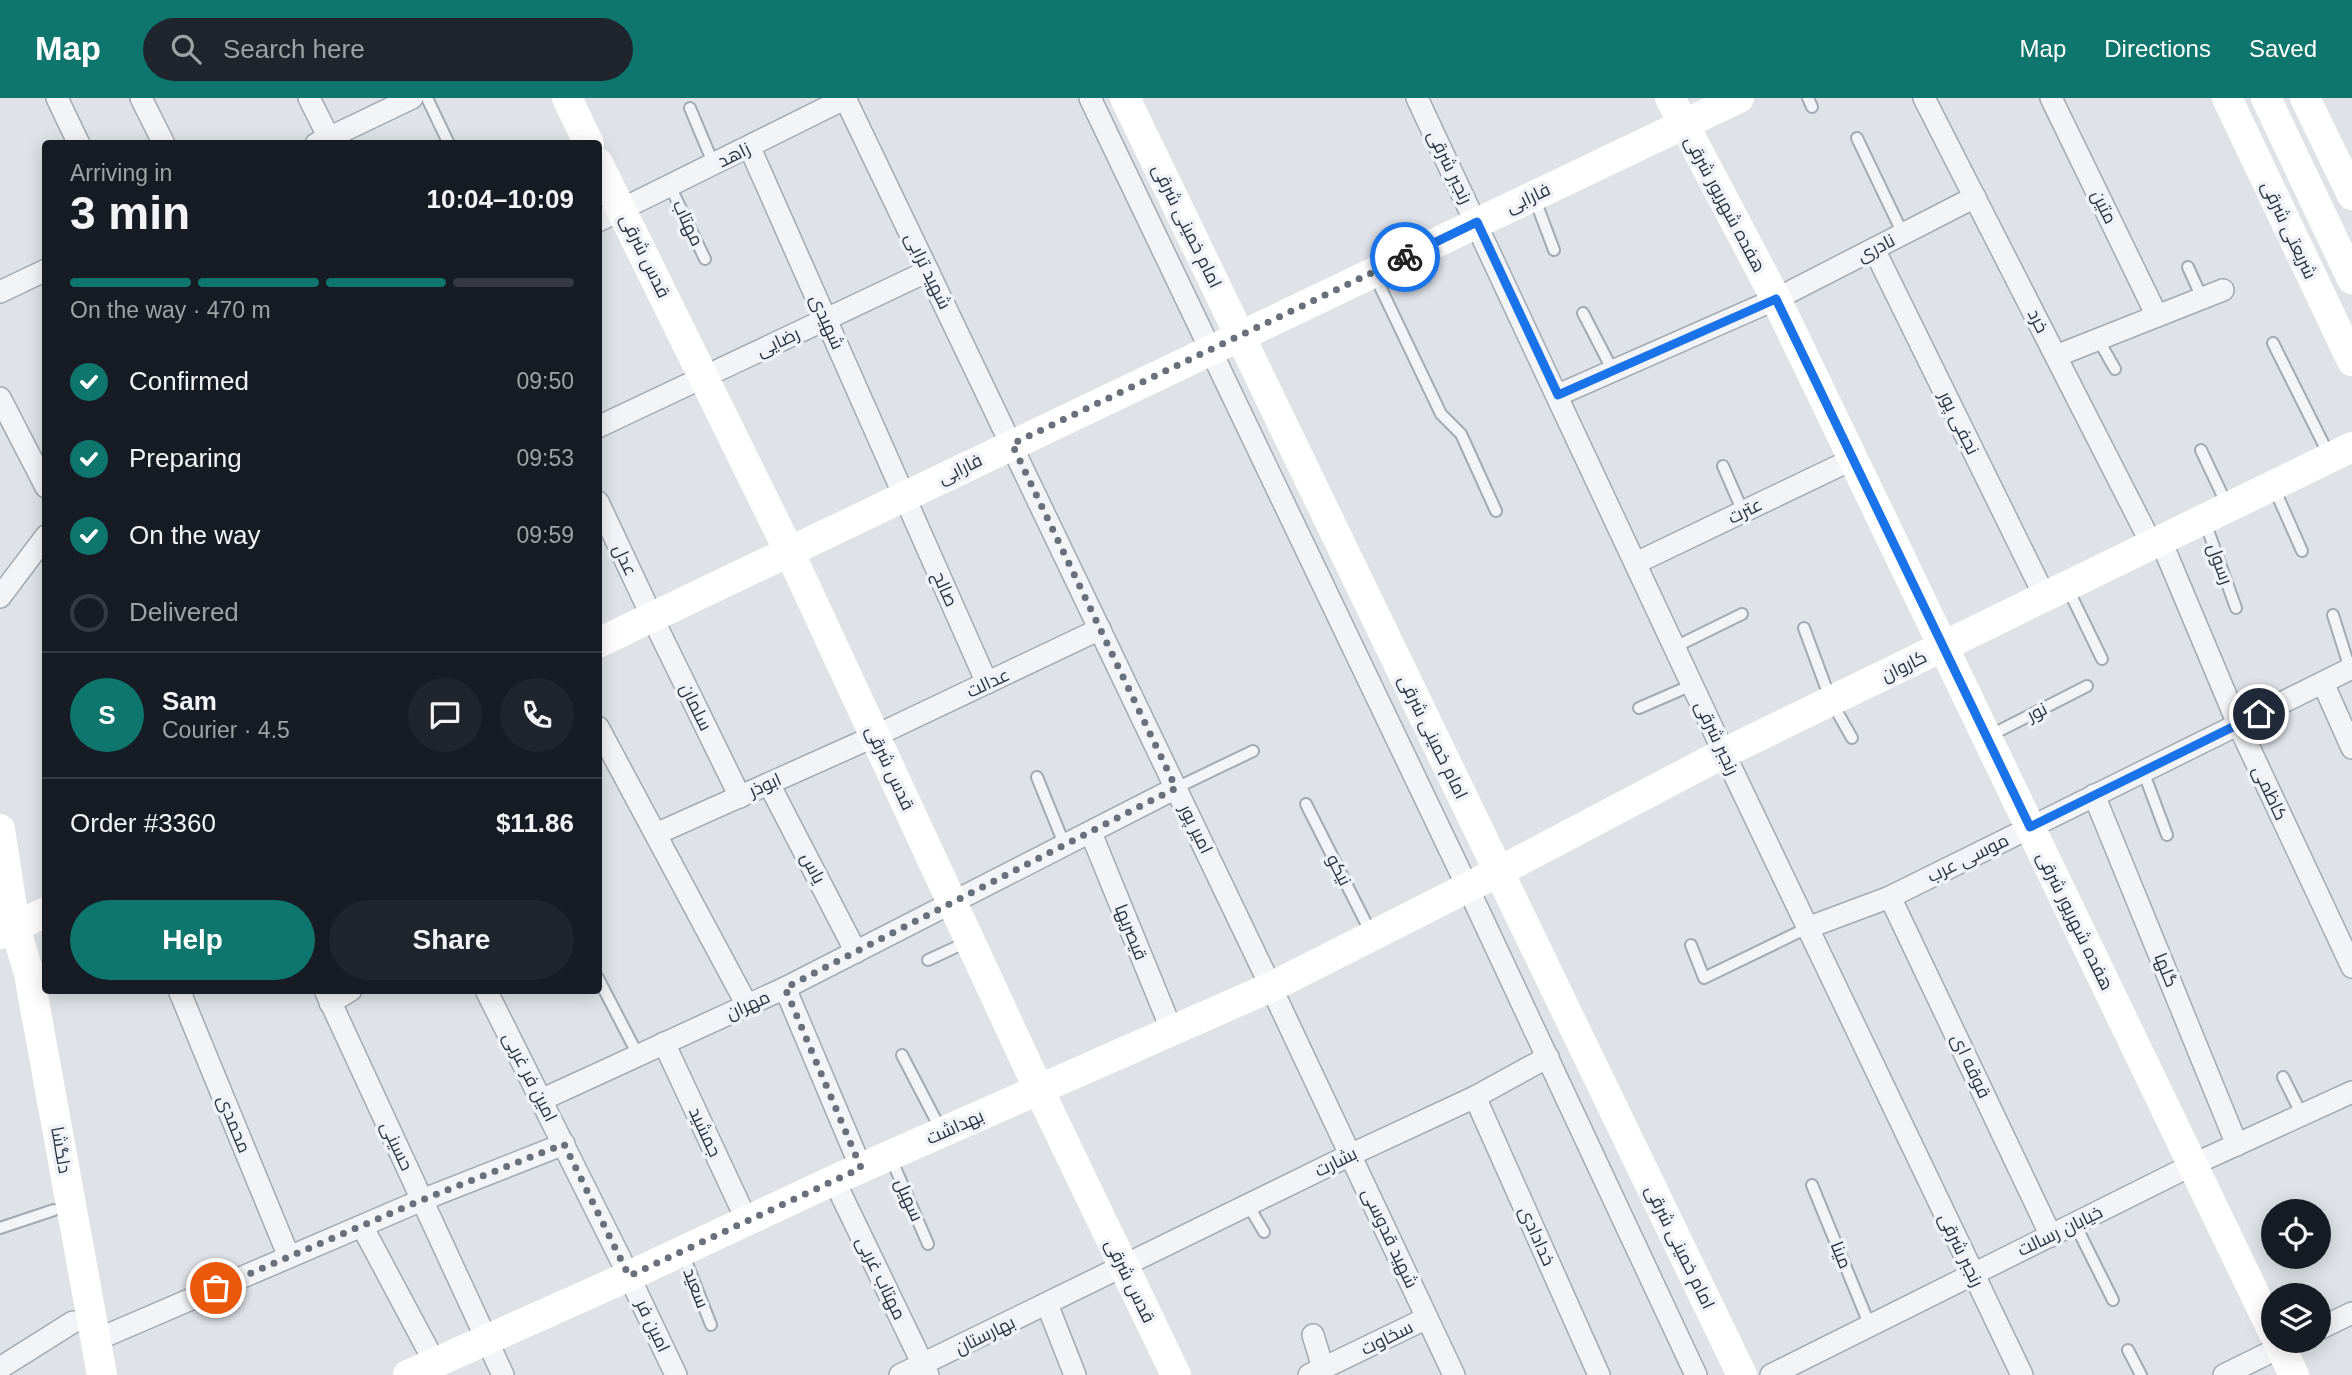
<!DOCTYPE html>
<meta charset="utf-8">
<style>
:root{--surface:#171b24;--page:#20242c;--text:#f1f3f6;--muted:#9ea1a6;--line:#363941;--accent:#0f766e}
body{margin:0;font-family:Arial,Cairo,sans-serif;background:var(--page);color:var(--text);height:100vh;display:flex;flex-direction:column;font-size:26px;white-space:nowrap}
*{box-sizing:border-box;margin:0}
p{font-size:23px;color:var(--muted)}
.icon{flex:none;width:38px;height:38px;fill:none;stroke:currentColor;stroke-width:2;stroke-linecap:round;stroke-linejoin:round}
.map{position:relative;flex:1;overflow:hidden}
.sheet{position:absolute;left:42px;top:42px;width:560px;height:854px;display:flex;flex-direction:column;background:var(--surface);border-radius:7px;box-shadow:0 4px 18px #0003}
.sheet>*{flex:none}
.fabs{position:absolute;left:2261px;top:1101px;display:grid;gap:14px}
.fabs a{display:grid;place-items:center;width:70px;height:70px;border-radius:50%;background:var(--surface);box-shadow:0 4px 18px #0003;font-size:35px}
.pin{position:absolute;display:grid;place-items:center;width:60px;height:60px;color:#fff;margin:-30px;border:4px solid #fff;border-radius:50%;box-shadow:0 2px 7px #0007}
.courier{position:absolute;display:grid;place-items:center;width:70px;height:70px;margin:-35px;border:5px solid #1a73e8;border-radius:50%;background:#fff;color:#222;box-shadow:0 2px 9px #0007}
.overview em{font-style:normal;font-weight:700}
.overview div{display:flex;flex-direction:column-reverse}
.overview{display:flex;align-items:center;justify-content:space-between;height:119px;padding:0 28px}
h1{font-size:46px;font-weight:700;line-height:52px}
.bar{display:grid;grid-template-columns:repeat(4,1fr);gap:10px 7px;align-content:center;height:84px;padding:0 28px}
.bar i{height:9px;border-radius:5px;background:var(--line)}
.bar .current{background:var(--accent)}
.bar p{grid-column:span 4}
.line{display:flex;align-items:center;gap:18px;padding:0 28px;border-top:2px solid var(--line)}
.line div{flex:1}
.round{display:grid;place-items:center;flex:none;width:74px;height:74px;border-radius:37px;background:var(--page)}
ol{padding:0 28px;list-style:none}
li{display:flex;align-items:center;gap:21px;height:77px}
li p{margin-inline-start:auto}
li .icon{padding:7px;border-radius:50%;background:var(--accent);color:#fff;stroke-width:4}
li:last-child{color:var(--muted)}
li i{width:38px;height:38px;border:4px solid var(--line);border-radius:50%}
.action{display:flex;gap:14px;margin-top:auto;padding:14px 28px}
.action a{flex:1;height:80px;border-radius:42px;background:var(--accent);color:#fff;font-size:28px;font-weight:700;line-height:80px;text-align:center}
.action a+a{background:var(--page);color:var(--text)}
header{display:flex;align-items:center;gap:42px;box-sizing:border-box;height:98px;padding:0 35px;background:var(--accent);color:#fff}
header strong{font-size:33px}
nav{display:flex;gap:38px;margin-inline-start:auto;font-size:24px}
.search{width:490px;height:63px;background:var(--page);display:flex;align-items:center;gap:18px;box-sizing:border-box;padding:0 24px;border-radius:38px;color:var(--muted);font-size:26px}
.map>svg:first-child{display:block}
</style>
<header>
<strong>Map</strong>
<div class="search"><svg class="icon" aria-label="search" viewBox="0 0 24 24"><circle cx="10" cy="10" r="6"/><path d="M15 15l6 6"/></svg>Search here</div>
<nav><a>Map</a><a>Directions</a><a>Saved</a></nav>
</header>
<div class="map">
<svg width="2352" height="1277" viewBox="0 0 2352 1277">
<rect width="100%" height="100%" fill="#dfe3e8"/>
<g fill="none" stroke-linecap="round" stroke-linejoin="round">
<g stroke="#a4aab2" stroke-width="14">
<g id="lane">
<polyline points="427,0 449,46"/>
<polyline points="1808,0 1812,9"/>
<polyline points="690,10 714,67"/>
<polyline points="1857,40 1903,136"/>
<polyline points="670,88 705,161"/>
<polyline points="1534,99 1554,152"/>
<polyline points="2188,169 2202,200"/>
<polyline points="1374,176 1441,316 1461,336 1496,413"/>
<polyline points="1583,215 1613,273"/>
<polyline points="2098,241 2115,271"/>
<polyline points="2273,245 2329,357"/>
<polyline points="2201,352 2227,407"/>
<polyline points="1723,368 1743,414"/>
<polyline points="2274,390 2302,453"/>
<polyline points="2205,424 2236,510"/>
<polyline points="2068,491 2102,561"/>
<polyline points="2333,517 2350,571"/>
<polyline points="1804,530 1831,603 1852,640"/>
<polyline points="1675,549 1742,516"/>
<polyline points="1639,610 1692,587"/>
<polyline points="1989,638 2087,588"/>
<polyline points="2143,673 2167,737"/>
<polyline points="1037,679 1065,748"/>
<polyline points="1176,690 1253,653"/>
<polyline points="1306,706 1371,835"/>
<polyline points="1691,847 1704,880 1807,830"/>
<polyline points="928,862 967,844"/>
<polyline points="598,880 638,957"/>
<polyline points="902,957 941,1032"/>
<polyline points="2283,979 2302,1017"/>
<polyline points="890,1058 928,1146"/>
<polyline points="1812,1087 1870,1228"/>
<polyline points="1248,1107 1264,1134"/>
<polyline points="2075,1126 2113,1202"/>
<polyline points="0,1130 54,1112"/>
<polyline points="683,1155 711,1227"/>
<polyline points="2128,1252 2141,1277"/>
</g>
</g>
<g stroke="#a4aab2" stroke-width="24">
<g id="street">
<polyline points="57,0 79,46"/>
<polyline points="141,0 164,46"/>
<polyline points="309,0 332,46"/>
<polyline points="845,0 1271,889 1454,1277"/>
<polyline points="1090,0 1468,790 1696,1277"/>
<polyline points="1417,0 1724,655 2022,1277"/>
<polyline points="1924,0 2152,447"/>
<polyline points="2051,0 2157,218"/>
<polyline points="316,46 412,0"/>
<polyline points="750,50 987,585"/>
<polyline points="598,123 846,0"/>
<polyline points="1874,151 2045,499"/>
<polyline points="0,194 46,172"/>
<polyline points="2056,258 2223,192"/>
<polyline points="1558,297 1776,201 1975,99"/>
<polyline points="0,300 46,389"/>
<polyline points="598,329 928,173"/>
<polyline points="598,404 652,519 740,699"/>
<polyline points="2161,443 2238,626 2352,869"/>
<polyline points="1636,465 1853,361"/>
<polyline points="0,499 46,438"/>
<polyline points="2323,585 2352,650"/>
<polyline points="598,629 747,907"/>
<polyline points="769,686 856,854"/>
<polyline points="2094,697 2237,1047"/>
<polyline points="1091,735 1172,933"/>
<polyline points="656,736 875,638 1100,531"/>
<polyline points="1890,799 2051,1138"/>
<polyline points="1807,830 1890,799 2352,570"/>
<polyline points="785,890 861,1070"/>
<polyline points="179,892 289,1159"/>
<polyline points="325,892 503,1277"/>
<polyline points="486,892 629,1178 676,1277"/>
<polyline points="330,905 351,892"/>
<polyline points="664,945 747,1123"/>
<polyline points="1475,999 1599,1277"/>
<polyline points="541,1002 785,890 1176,690"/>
<polyline points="834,1082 928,1277"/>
<polyline points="362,1128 435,1265"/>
<polyline points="1047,1206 1075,1277"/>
<polyline points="2319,1231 2352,1215"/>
<polyline points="1313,1237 1323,1270"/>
<polyline points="96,1242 422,1102 564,1046"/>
<polyline points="0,1270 73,1224"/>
<polyline points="900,1277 1350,1057 1475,999 1548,959"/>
<polyline points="1309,1277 1427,1220"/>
<polyline points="1771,1277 2192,1067 2352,994"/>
<polyline points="2224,1277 2291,1244"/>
</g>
</g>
<use href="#lane" stroke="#f2f4f7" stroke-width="10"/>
<use href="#street" stroke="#f2f4f7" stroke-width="21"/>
<g stroke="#fff" stroke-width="30">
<polyline points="567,0 589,46"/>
<polyline points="1125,0 1742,1277"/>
<polyline points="1670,0 1776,201 2273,1234"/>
<polyline points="2227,0 2352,263"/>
<polyline points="2266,0 2352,181"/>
<polyline points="2305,0 2352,97"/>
<polyline points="598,65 789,453 1039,992 1176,1277"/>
<polyline points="598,545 1739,0"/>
<polyline points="0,731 15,829 29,876 102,1277"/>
<polyline points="0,836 46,814"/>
<polyline points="2277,1242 2294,1277"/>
<polyline points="408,1277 629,1178 834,1082 1271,889 1498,774 1724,655 2352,349"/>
</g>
</g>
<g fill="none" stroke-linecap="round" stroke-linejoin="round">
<polyline stroke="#68707b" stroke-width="7" stroke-dasharray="0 12.6" points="216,1190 422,1102 564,1046 629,1178 861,1070 785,890 1176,690 1012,346 1405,159"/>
<polyline stroke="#1a73e8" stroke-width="9" points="1405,159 1477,124 1558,297 1776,201 2030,729 2259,616"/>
</g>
<g text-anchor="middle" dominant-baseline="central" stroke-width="7" stroke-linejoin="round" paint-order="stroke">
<g font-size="18" fill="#283240" stroke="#eff2f6">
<text transform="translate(734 57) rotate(-26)">زاهد</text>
<text transform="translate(1450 69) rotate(64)">رنجبر شرقی</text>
<text transform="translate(1528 100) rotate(-25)">فارابی</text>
<text transform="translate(1725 106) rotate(62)">هفده شهریور شرقی</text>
<text transform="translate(2104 109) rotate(64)">متین</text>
<text transform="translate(688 125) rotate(65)">مهتاب</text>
<text transform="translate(1187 128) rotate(64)">امام خمینی شرقی</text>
<text transform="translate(2289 132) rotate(65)">شریعتی شرقی</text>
<text transform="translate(1876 150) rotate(-27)">نادری</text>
<text transform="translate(645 158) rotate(64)">قدس شرقی</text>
<text transform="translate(928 173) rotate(64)">شهید ترابی</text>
<text transform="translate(2038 223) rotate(63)">خرد</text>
<text transform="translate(827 224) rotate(66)">شهیدی</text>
<text transform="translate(778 244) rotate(-25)">رضایی</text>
<text transform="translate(1959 325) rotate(64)">نجفی پور</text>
<text transform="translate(960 371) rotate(-26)">فارابی</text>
<text transform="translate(1745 413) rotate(-26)">عترت</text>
<text transform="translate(625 462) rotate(65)">عدل</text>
<text transform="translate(2220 466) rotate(70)">رسول</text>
<text transform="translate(945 491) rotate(66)">صالح</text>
<text transform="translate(1904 568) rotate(-26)">کاروان</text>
<text transform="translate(988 585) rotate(-25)">عدالت</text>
<text transform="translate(696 609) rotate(64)">سلمان</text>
<text transform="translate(2037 614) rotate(-27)">نور</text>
<text transform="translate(1433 639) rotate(64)">امام خمینی شرقی</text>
<text transform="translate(1717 640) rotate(65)">رنجبر شرقی</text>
<text transform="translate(890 670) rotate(65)">قدس شرقی</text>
<text transform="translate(765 687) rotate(-24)">ابوذر</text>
<text transform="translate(2270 695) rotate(65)">کاظمی</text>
<text transform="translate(1196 731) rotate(64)">امیر پور</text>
<text transform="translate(1968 760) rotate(-26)">موسی عرب</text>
<text transform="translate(813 770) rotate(62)">یاس</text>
<text transform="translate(1339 772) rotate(63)">نیکو</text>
<text transform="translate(2075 823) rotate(64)">هفده شهریور شرقی</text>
<text transform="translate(1131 834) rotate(68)">قیصریها</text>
<text transform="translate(2166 872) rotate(68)">گلها</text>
<text transform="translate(748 907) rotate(-24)">مهران</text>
<text transform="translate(1971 968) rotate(65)">قوقه ای</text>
<text transform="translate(530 979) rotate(63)">امین فر غربی</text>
<text transform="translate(234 1026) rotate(68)">محمدی</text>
<text transform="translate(955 1029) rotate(-24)">بهداشت</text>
<text transform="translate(705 1034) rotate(65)">جمشید</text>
<text transform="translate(397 1048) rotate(65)">حسینی</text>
<text transform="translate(61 1052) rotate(80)">دلگشا</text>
<text transform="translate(1336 1064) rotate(-26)">بشارت</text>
<text transform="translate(909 1102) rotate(66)">سهیل</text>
<text transform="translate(2060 1133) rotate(-26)">خیابان رسالت</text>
<text transform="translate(1537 1138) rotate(66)">خدادادی</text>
<text transform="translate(1390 1140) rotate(65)">شهید قدوسی</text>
<text transform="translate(1680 1149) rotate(64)">امام خمینی شرقی</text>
<text transform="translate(1961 1152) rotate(64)">رنجبر شرقی</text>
<text transform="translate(1841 1157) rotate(68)">مینا</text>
<text transform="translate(881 1180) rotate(64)">مهتاب غربی</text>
<text transform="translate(1130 1183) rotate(64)">قدس شرقی</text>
<text transform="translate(696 1190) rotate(69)">سعید</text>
<text transform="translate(653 1228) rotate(65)">امین فر</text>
<text transform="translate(985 1237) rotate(-26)">بهارستان</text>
<text transform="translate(1387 1240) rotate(-26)">سخاوت</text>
</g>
</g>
</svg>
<div class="fabs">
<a><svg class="icon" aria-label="locate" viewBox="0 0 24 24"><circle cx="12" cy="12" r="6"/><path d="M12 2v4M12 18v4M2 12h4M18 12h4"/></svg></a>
<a><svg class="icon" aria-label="layers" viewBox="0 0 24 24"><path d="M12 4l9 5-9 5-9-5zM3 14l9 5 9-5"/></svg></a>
</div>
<div class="pin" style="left:216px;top:1190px;background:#ea580c"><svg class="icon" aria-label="bag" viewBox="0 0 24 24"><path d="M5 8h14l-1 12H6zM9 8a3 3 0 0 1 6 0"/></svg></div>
<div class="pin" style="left:2259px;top:616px;background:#1f2937"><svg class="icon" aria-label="home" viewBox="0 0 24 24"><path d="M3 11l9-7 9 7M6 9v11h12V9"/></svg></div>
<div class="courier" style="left:1405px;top:159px"><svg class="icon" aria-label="bike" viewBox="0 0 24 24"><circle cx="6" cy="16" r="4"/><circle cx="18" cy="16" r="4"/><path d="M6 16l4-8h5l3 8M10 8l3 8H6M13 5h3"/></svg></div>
<section class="sheet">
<div class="overview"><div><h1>3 min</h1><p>Arriving in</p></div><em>10:04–10:09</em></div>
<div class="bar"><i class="current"></i><i class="current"></i><i class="current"></i><i></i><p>On the way · 470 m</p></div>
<ol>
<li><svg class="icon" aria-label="check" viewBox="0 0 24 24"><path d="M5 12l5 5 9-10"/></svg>Confirmed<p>09:50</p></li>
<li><svg class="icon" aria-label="check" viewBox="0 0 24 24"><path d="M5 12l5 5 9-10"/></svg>Preparing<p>09:53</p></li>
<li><svg class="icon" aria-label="check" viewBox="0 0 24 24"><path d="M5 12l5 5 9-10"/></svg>On the way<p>09:59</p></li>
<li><i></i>Delivered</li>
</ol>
<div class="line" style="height:126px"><b class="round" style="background:var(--accent);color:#fff">S</b><div><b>Sam</b><p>Courier · 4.5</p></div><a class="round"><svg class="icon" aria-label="chat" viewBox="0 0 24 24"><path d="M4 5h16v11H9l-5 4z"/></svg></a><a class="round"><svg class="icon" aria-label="phone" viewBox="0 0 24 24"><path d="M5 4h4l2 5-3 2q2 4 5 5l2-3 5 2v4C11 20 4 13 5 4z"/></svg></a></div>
<div class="line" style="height:91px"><div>Order #3360</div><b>$11.86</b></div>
<div class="action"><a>Help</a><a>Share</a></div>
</section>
</div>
